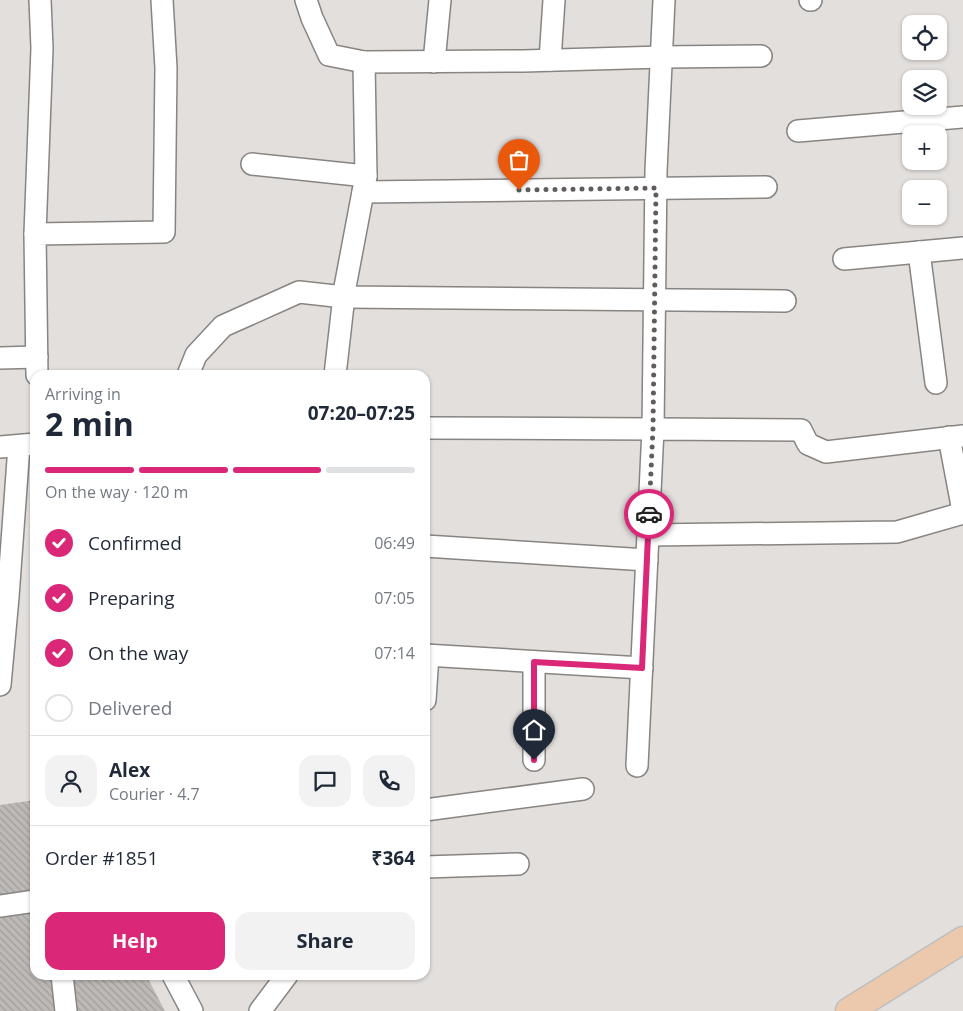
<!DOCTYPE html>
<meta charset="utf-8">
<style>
:root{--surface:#fff;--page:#f2f2f3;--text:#1f2937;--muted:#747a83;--line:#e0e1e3;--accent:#db2777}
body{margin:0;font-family:"Open Sans",sans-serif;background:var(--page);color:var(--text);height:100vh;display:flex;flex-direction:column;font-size:19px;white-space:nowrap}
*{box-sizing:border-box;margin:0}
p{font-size:16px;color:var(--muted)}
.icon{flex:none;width:28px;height:28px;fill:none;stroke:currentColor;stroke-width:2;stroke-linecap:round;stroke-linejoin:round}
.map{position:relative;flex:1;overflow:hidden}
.side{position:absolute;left:30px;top:370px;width:400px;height:610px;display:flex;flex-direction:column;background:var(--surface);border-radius:15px;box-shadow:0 1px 4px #0004}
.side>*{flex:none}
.fabs{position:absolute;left:902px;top:15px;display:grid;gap:10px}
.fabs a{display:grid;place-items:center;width:45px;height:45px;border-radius:10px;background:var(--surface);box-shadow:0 1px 4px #0004;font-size:25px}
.pin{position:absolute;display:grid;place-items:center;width:42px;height:42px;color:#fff;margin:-51px -21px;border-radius:50% 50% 50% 0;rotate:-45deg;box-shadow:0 0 5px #0007}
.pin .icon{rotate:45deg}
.courier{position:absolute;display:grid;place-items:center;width:50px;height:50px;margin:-25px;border:4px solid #db2777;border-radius:50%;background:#fff;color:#222;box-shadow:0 1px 6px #0007}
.head em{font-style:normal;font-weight:700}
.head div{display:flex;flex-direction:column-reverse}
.head{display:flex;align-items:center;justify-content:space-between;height:85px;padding:0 15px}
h1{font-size:32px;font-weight:700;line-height:38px}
.bar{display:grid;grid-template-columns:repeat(4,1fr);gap:8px 5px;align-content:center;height:60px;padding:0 15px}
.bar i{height:6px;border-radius:4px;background:var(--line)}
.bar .current{background:var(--accent)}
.bar p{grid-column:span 4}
.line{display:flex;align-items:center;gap:12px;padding:0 15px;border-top:1px solid var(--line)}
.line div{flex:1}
.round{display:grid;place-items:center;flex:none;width:52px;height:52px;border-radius:15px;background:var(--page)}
ol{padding:0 15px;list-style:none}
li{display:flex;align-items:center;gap:15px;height:55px}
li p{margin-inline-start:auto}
li .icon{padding:5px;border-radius:50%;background:var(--accent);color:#fff;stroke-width:4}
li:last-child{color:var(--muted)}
li i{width:28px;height:28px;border:2px solid var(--line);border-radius:50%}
.action{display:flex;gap:10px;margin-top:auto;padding:10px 15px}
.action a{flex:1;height:58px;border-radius:15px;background:var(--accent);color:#fff;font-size:20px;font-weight:700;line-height:58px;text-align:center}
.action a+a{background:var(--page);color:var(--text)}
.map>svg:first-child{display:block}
</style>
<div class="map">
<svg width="963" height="1011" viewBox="0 0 963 1011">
<defs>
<pattern id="building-back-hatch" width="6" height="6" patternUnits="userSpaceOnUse" patternTransform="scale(1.25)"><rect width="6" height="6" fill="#bdb9b6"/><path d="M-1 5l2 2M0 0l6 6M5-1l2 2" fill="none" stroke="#a29e9c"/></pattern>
</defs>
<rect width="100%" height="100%" fill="#e3dfdd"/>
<polygon fill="url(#building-back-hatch)" points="35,800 35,975 146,975 165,1011 0,1011 0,805"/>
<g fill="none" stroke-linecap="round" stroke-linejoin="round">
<g stroke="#888481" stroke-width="24">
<g id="minor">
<polyline points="306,0 312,18 329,55 364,62"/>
<polyline points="810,0 811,0"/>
<polyline points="550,60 554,0"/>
<polyline points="434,62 440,0"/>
<polyline points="798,131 963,117"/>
<polyline points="252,164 366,176"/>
<polyline points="363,192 766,187"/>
<polyline points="35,234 42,48 40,0"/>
<polyline points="919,252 936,383"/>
<polyline points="844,259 963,248"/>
<polyline points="0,358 37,357"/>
<polyline points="37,375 35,234 164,232 166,68 162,0"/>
<polyline points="188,375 196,355 223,326 299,292 344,297 785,301"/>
<polyline points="335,375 345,287 366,176 364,62 523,61 662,57 761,56"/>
<polyline points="425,428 653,429 656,171 664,0"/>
<polyline points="949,437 963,511"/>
<polyline points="0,447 35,444"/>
<polyline points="648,535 897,532 963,513"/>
<polyline points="425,546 647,560"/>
<polyline points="425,655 642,668"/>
<polyline points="0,685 8,597 19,446"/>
<polyline points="425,700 428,655"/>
<polyline points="534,760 534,662"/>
<polyline points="637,766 653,429 801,430 808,444 826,452 963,436"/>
<polyline points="425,810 583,789"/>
<polyline points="425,867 518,864"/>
<polyline points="0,906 35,901"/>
<polyline points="62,975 66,1011"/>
<polyline points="173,975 192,1011"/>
<polyline points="260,1011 287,975"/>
</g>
</g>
<g stroke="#bebebd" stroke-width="29">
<polyline id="major" points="849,1011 963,940"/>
</g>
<use href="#minor" stroke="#fff" stroke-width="21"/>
<use href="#major" stroke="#ecc9ad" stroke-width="26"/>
</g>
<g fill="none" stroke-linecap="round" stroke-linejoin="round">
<polyline stroke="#5f5c5b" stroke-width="5" stroke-dasharray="0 9" points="519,190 656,188 653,428 649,514"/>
<polyline stroke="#db2777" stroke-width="6" points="534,760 534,662 642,668 649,514"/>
</g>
</svg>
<div class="fabs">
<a><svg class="icon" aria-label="locate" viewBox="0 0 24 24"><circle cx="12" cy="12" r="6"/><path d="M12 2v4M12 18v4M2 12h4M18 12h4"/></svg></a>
<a><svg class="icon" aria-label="layers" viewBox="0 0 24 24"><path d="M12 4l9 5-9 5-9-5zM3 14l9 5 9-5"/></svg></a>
<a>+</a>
<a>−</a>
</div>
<div class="pin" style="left:519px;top:190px;background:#ea580c"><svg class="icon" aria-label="bag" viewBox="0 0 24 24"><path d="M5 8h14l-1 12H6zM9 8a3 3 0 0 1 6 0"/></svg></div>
<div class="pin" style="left:534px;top:760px;background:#1f2937"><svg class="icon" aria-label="home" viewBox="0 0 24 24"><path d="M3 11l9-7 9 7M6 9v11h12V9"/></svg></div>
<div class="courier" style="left:649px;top:514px"><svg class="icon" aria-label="car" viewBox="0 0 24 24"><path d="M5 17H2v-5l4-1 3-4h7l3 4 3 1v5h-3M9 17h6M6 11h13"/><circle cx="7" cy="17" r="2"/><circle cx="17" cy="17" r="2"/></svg></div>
<section class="side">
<div class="head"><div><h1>2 min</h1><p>Arriving in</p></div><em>07:20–07:25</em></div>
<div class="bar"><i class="current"></i><i class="current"></i><i class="current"></i><i></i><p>On the way · 120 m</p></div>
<ol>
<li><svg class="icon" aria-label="check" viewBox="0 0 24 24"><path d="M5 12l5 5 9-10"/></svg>Confirmed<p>06:49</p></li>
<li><svg class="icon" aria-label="check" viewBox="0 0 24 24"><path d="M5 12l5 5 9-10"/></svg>Preparing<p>07:05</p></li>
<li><svg class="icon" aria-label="check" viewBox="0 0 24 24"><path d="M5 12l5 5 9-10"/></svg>On the way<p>07:14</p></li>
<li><i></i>Delivered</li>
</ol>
<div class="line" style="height:90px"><a class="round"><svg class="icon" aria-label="person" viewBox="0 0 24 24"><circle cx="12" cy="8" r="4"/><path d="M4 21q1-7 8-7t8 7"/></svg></a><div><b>Alex</b><p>Courier · 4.7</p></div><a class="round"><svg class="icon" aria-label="chat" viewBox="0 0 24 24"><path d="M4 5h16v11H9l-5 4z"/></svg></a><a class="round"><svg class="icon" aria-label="phone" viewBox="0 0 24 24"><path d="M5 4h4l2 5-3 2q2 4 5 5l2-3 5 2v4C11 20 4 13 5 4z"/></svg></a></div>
<div class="line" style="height:65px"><div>Order #1851</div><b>₹364</b></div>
<div class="action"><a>Help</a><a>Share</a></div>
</section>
</div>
